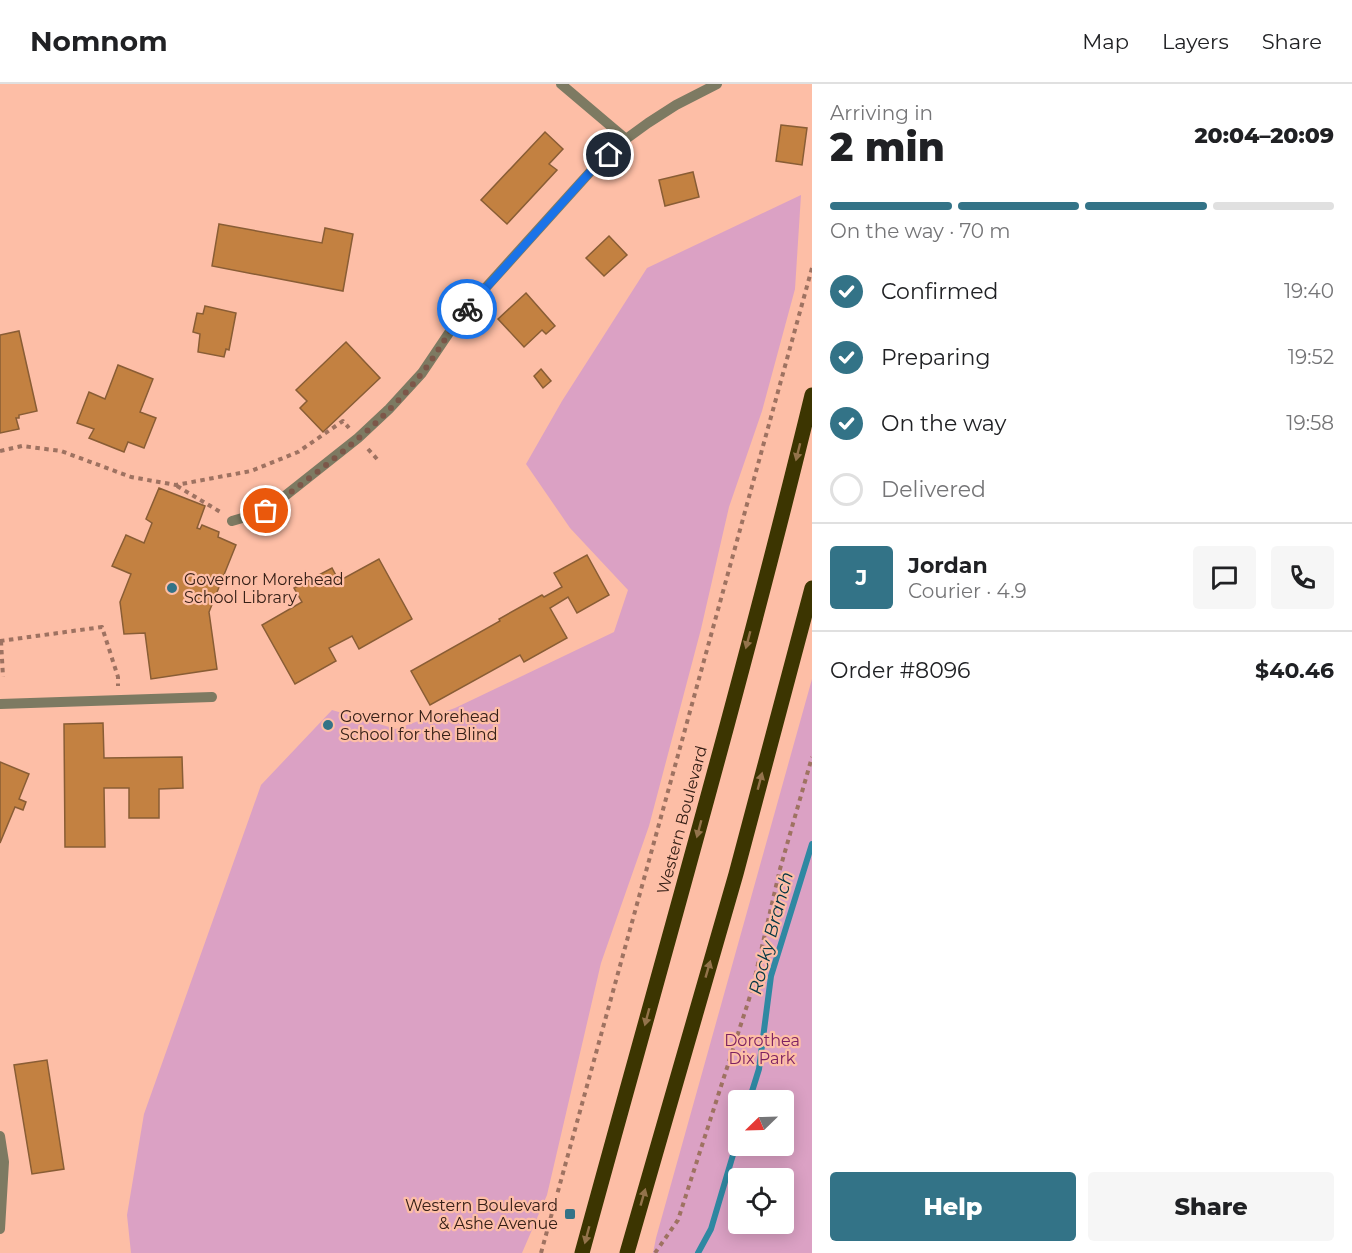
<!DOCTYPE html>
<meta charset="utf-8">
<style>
:root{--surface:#fff;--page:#f6f6f6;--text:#202124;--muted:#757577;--line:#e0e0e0;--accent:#337387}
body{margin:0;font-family:Montserrat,sans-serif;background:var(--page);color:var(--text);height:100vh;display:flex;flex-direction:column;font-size:22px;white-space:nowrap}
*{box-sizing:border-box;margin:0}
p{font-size:20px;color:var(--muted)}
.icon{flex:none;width:33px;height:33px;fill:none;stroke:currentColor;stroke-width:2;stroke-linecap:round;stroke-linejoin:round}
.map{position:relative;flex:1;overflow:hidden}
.side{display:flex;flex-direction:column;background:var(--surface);width:540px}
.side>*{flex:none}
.needle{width:39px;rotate:247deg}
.tools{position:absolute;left:728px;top:1006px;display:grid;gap:12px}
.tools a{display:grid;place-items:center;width:66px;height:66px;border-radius:6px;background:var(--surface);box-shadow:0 3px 15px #0003;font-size:30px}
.pin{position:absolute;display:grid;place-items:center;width:51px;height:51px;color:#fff;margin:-26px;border:3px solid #fff;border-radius:50%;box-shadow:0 2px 6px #0007}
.courier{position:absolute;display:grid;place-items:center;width:60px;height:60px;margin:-30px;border:4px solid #1a73e8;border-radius:50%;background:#fff;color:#222;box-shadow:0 2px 8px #0007}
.summary em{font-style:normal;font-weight:800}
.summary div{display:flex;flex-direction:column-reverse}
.summary{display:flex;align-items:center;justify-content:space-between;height:102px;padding:0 18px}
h1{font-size:39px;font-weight:800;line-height:45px}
.bar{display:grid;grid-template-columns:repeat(4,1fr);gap:9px 6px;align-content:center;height:72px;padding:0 18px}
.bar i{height:8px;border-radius:4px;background:var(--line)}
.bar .on{background:var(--accent)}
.bar p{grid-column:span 4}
.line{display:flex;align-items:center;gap:15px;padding:0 18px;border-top:2px solid var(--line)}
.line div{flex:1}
.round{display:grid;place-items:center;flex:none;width:63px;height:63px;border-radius:6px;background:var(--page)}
ol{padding:0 18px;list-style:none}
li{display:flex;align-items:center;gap:18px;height:66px}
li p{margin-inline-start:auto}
li .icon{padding:6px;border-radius:50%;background:var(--accent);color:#fff;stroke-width:4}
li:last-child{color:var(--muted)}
li i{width:33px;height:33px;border:3px solid var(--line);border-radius:50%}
.button{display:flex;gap:12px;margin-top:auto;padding:12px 18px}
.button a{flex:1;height:69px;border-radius:6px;background:var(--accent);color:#fff;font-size:24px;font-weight:800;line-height:69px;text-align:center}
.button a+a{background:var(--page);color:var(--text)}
header{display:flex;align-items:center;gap:36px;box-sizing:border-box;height:84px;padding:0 30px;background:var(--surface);border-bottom:2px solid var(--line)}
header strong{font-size:28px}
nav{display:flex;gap:33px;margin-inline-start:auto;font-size:21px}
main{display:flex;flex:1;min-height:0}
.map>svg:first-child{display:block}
</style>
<header>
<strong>Nomnom</strong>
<nav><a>Map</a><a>Layers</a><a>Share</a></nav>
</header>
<main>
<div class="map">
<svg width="812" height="1169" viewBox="0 0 812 1169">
<rect width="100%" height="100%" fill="#fdbea6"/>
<g fill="#dba1c4" fill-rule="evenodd">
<polygon points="801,111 795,205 762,327 729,423 701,545 649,742 601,879 547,1111 522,1169 131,1169 127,1131 144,1030 261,701 332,626 396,645 455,624 614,548 628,506 570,444 526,380 562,317 647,184"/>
<path d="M812,595V1169H653L656,1154ZM738,1017H783V1062H738ZM738,1095H783V1140H738Z"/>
</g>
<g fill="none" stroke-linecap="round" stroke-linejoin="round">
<g stroke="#2f88a2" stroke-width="6">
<polyline points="749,1017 759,985 771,892 812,760"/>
<polyline points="698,1169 711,1145 738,1054"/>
</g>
</g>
<g fill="#c38141" stroke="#895d35" stroke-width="1.5">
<polygon points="781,41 807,44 802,81 776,77"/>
<polygon points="545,48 563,65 549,80 557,86 507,140 481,116"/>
<polygon points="693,88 699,113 665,122 659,96"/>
<polygon points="219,140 322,159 325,144 353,150 343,207 212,182"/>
<polygon points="609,152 627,171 604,192 586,174"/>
<polygon points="526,209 555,242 546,250 542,246 524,263 498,235"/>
<polygon points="205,222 236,229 229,266 226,265 224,273 198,268 200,250 193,248 197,229 203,230"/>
<polygon points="19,247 37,327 19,331 19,334 16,334 19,345 0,349 0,251"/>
<polygon points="346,258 380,294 323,348 300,324 307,317 296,306"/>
<polygon points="118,281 153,295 140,328 156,334 144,364 128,358 124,368 89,354 94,345 77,339 89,308 105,315"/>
<polygon points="541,285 551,297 543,304 534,292"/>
<polygon points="159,404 205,422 197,444 200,445 202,441 219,448 218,453 236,461 209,528 217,585 151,595 145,549 124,550 120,518 131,490 112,482 126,451 144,459 152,439 146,435"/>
<polygon points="587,471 609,511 577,529 568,513 550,524 567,554 524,578 520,571 430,621 411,587 500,537 499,535 542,511 544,513 562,503 554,489"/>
<polygon points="379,475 412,535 359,565 352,552 329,564 336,577 295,600 262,541 302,518 294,504 332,484 339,497"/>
<polygon points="103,639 104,674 182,673 183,704 159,705 159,734 129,734 129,704 104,704 105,763 65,763 64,640"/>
<polygon points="0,678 29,690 19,715 26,718 23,726 15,723 0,759"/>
<polygon points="47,976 64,1085 32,1090 14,981"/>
</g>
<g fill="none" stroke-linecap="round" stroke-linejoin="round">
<g stroke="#9e7261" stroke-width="4" stroke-dasharray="4.5 4.5" stroke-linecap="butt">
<polyline points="368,365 377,375"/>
<polyline points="0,367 22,362 61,367 131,393 176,401 251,387 298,368 343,337 349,344"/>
<polyline points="177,402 222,429"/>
<polyline points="0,557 102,543 118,593 118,602"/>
<polyline points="1,557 3,593"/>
<polyline points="541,1169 812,184"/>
<polyline points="655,1169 678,1136 752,906 780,785 812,673"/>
</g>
<g stroke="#7d7a62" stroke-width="10">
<polyline points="561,0 626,55"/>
<polyline points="232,437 266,427 358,354 389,325 422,289 461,231 591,87 626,55 648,39 676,21 717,0"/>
<polyline points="0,620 212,613"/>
<polyline points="0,1052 4,1078 0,1145"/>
</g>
<g stroke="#3c3501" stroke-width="15">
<path d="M582,1169C660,884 742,599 812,311"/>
<polyline points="627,1169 736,790 812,504"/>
</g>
</g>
<defs><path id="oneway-solid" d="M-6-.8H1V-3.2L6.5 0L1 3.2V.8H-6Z" transform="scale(1.5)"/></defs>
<g fill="#93734b">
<use href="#oneway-solid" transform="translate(798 368) rotate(104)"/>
<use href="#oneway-solid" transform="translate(748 556) rotate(105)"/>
<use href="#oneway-solid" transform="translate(760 697) rotate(-75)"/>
<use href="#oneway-solid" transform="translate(699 745) rotate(105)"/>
<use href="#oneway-solid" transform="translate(708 885) rotate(-74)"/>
<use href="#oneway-solid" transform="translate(647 933) rotate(105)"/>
<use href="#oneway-solid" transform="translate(643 1113) rotate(-74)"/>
<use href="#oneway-solid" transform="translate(587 1151) rotate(105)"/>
</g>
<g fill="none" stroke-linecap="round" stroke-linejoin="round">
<path stroke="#7c5749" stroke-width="6" stroke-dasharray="0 10.8" d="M266,427C321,385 379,344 422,289C438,269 450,244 467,225"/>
<polyline stroke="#1a73e8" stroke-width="8" points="467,225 591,87 609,71"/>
</g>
<g fill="#337387" stroke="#fdbea6" stroke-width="2">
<circle cx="172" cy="504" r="6"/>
<circle cx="328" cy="641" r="6"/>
<rect x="564" y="1124" width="12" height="12" rx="3"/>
</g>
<g text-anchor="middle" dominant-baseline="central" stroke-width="4.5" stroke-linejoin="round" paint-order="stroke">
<g font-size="16" fill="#372017" stroke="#fdbea6" text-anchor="start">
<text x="184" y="495">Governor Morehead<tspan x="184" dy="18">School Library</tspan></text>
<text x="340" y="632">Governor Morehead<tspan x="340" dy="18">School for the Blind</tspan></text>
<text x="558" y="1121" text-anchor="end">Western Boulevard<tspan x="558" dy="18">&amp; Ashe Avenue</tspan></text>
</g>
<g font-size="16" fill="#372017" stroke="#fdbea6">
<text transform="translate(682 736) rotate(-75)">Western Boulevard</text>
</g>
<g font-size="16" fill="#7d2162" stroke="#fdbea6">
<text x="762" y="956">Dorothea<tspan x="762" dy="18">Dix Park</tspan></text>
</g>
<g font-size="18" font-style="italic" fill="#003543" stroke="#fdbea6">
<text transform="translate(771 849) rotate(-75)">Rocky Branch</text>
</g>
</g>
</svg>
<div class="tools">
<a><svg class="needle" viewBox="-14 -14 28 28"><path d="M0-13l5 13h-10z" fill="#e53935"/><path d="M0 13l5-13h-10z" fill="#757577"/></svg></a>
<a><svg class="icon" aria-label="locate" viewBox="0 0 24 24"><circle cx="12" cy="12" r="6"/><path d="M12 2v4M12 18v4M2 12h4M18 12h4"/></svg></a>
</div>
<div class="pin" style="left:266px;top:427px;background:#ea580c"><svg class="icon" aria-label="bag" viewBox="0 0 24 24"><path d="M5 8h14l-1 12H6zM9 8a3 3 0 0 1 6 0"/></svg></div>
<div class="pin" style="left:609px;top:71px;background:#1f2937"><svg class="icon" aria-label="home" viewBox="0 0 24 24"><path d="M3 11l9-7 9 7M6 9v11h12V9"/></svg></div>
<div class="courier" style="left:467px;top:225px"><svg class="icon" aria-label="bike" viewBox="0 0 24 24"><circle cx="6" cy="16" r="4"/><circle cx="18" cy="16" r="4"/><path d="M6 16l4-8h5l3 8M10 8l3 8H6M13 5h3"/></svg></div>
</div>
<section class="side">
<div class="summary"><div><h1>2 min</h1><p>Arriving in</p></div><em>20:04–20:09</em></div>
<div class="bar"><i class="on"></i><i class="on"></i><i class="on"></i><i></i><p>On the way · 70 m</p></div>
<ol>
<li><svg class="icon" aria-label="check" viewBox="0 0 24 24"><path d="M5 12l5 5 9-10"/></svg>Confirmed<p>19:40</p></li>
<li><svg class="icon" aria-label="check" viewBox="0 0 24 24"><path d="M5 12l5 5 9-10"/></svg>Preparing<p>19:52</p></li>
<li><svg class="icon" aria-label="check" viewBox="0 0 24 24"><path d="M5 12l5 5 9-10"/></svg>On the way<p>19:58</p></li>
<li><i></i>Delivered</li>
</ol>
<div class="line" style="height:108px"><b class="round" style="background:var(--accent);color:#fff">J</b><div><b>Jordan</b><p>Courier · 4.9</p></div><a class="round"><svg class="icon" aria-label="chat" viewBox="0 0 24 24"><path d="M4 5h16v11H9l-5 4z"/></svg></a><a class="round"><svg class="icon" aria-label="phone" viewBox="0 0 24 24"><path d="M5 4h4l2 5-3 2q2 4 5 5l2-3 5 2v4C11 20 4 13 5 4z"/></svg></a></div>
<div class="line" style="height:78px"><div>Order #8096</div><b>$40.46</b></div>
<div class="button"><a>Help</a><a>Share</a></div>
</section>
</main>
